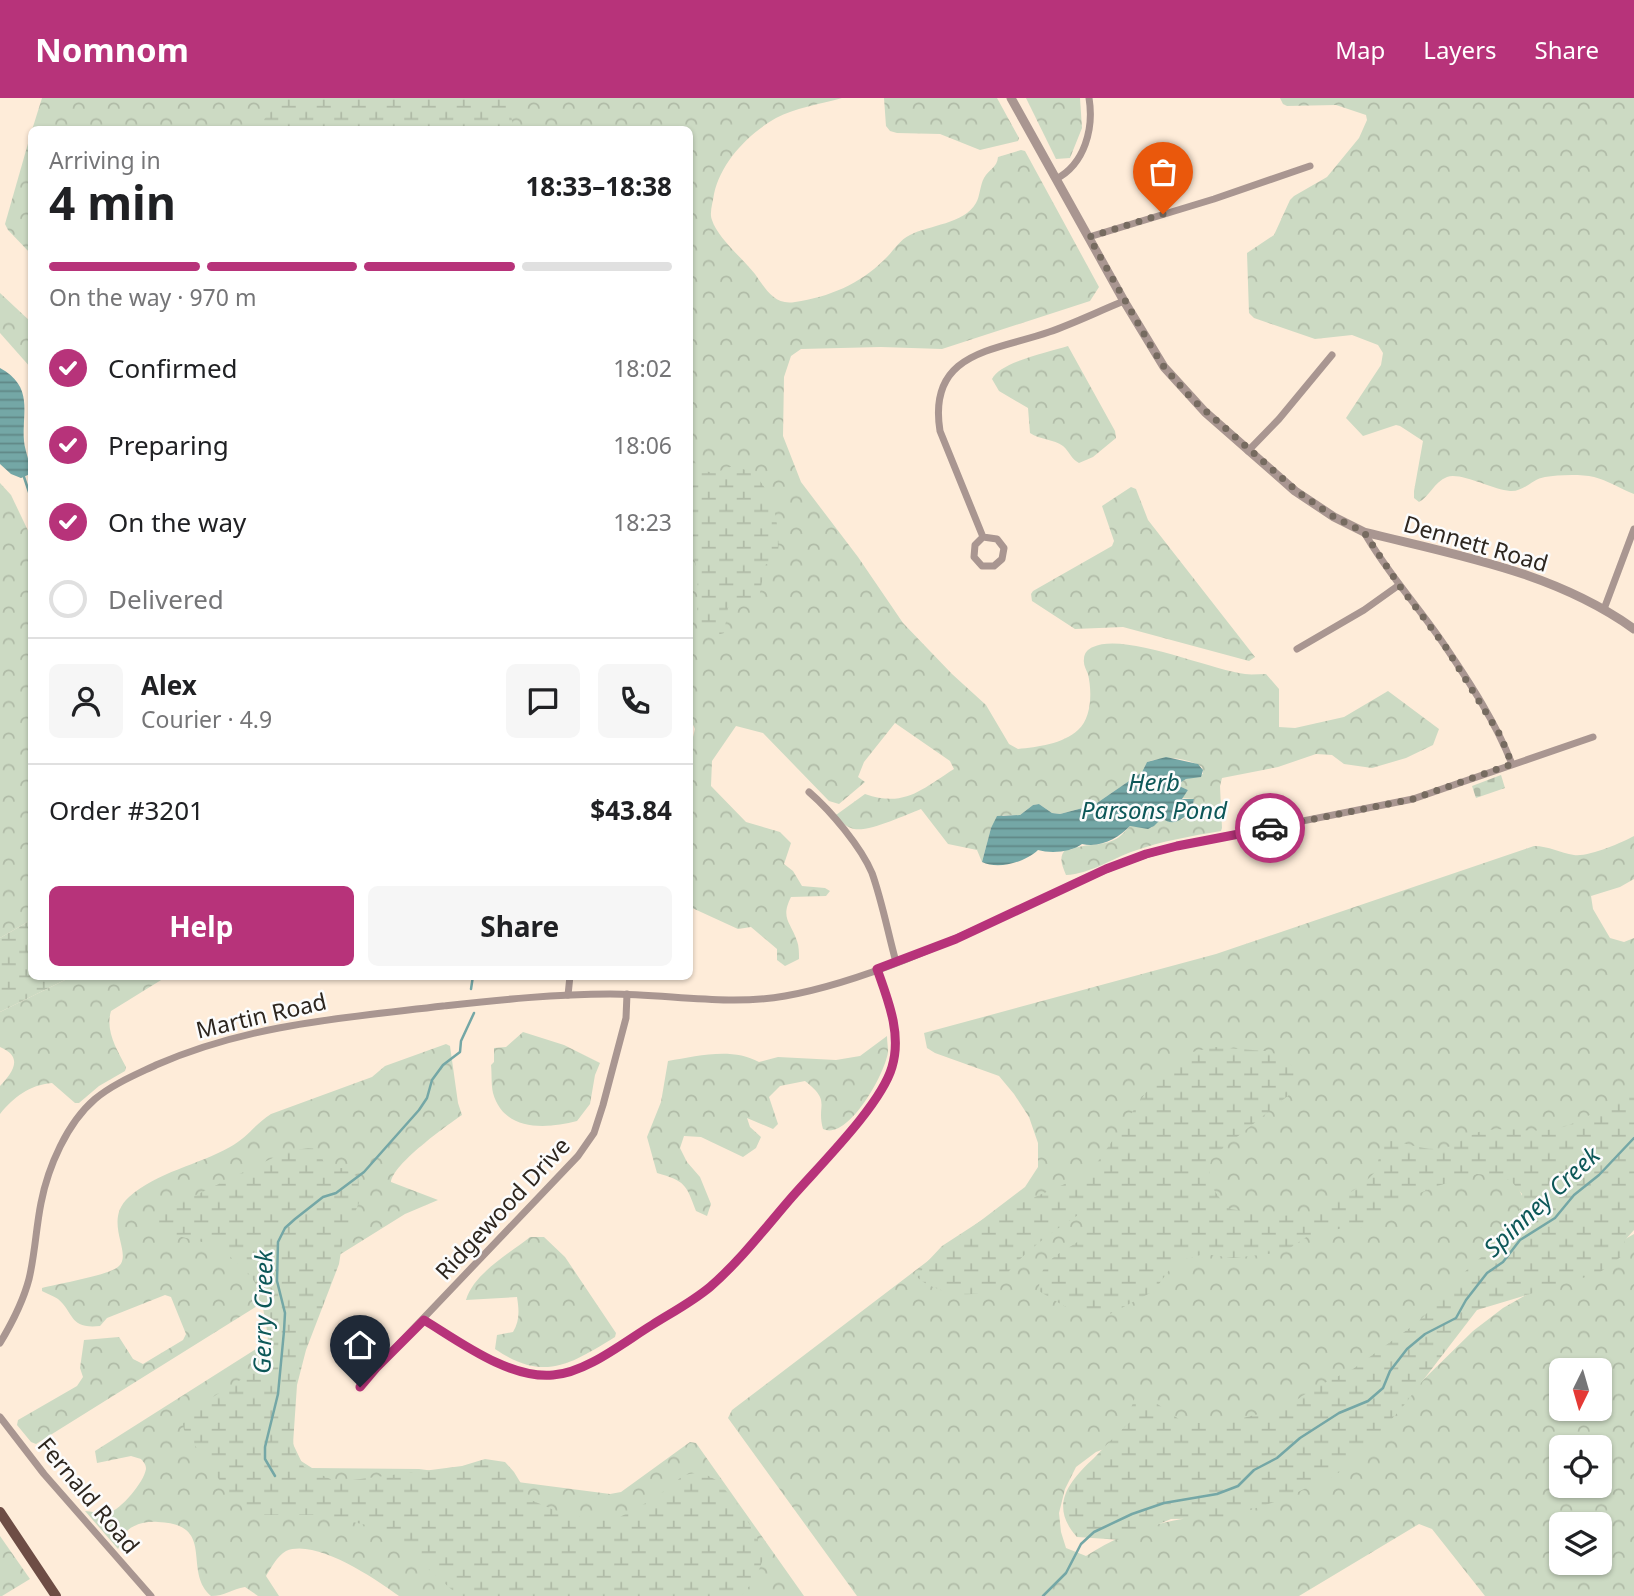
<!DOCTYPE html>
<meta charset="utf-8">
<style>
:root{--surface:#fff;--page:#f6f6f6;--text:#202124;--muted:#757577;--line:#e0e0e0;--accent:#b7337a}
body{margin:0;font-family:"Noto Sans",sans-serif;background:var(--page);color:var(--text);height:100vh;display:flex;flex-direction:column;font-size:26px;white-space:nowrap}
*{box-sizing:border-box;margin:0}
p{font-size:23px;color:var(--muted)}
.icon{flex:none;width:38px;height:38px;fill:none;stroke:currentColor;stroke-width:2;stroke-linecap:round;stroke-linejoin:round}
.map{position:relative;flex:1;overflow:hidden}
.drawer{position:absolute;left:28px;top:28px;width:665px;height:854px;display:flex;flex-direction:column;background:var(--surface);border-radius:10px;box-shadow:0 2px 5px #0004}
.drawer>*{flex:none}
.needle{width:46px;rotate:185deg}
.controls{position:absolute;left:1549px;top:1260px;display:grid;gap:14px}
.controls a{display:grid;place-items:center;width:63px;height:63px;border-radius:10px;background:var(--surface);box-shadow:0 2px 5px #0004;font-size:35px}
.pin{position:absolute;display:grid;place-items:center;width:60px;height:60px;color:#fff;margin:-72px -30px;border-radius:50% 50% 50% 0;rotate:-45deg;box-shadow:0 0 7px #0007}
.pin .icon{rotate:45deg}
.courier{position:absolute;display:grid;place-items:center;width:70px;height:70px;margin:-35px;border:5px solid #b7337a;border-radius:50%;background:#fff;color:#222;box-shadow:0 2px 9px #0007}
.overview em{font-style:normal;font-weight:700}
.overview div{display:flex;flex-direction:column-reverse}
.overview{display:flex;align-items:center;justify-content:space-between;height:119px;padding:0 21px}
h1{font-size:46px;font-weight:700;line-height:52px}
.bar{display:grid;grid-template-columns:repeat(4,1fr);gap:10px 7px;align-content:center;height:84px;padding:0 21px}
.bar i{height:9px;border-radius:5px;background:var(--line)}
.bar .current{background:var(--accent)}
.bar p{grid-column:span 4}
.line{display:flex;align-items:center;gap:18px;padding:0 21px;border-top:2px solid var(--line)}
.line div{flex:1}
.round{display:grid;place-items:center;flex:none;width:74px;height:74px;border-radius:10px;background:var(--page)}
ol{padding:0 21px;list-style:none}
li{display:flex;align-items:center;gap:21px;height:77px}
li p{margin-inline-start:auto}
li .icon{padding:7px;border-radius:50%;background:var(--accent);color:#fff;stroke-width:4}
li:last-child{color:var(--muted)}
li i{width:38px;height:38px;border:4px solid var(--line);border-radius:50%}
.primary-button{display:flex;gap:14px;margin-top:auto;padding:14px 21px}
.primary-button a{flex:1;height:80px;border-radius:10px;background:var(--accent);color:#fff;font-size:28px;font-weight:700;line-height:80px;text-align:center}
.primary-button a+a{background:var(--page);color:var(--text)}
header{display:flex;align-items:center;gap:42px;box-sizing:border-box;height:98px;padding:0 35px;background:var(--accent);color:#fff}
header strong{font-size:33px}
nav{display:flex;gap:38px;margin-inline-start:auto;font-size:24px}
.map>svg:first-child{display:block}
</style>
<header>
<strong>Nomnom</strong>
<nav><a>Map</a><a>Layers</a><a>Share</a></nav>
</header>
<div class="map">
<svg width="1634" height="1498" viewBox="0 0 1634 1498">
<defs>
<pattern id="forest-crowns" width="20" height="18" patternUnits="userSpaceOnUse" patternTransform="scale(1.75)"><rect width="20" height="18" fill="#ccdac3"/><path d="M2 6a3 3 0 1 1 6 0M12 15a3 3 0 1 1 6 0" fill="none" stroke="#b0bba7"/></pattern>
<pattern id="wetland-marsh" width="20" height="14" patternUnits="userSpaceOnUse" patternTransform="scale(1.75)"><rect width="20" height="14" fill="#ccdac3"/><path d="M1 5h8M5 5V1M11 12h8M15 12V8" fill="none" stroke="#b0bba7"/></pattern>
<pattern id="cemetery-stones" width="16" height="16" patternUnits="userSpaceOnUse" patternTransform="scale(1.75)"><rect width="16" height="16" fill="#ccdac3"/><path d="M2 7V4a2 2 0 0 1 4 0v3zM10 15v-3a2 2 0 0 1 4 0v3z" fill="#b0bba7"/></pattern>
<pattern id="water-rules" width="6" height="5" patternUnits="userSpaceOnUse" patternTransform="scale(1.75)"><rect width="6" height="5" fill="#74a7a6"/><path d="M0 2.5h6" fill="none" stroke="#608887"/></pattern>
</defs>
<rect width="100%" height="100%" fill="#feecd9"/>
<g fill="url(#forest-crowns)" fill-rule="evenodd">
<path d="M42,0H842C821,6 795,10 776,20C748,36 721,64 714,96C713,104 709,115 712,122C717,139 743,161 755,176C765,190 774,208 795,204C829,199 860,186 884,162C893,154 898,143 910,137C929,127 964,126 976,105C980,98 980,87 984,80C989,71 997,70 998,59L1021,52L1025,53L1099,189L1090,203L942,251L881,249L801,251L791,258L784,279L783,338L801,384L858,459L903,525L952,576L986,607L1009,646L1018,651C1037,649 1063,646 1078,632C1092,620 1092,593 1088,576C1086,572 1083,566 1084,561C1084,555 1088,551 1093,549C1124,534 1208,571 1245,576C1251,577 1259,576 1266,576L1279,591V629L1295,630L1344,619L1388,593L1439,631L1433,647L1406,660L1372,670L1344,666L1332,657L1316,656L1278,669L1222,680L1220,688L1222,730L1221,733C1191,738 1162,743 1134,753C1111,761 1090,776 1066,777C1062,767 1058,759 1066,751L1070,752C1084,745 1099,749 1114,742C1121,739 1125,733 1130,728L1151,730L1162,719L1182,722L1192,713L1194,701L1182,700L1188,692L1177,687L1186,681L1203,676L1202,669C1186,659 1165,658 1147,664L1142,674L1094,707L1060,716L1052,715L1039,706L1033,707L1020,717H1003L991,730L982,764L977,752L948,746L921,711C905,717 870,734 854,731C845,729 841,723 836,717L865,696C905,710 922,691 954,671L950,663L895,625L864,664L858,679L865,684L839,706L829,703L763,635L736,628L712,663L711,688L746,724L780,734L791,745L784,766L793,773L802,788L825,790L830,793L826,798L791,799C780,821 791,824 797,843C799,848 799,855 799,861L785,868L777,862V851L751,829L738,831L690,809V651L695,631L690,620V32H32Z"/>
<polygon points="884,0 997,0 1019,40 1018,43 980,52 940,36 897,35 890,33 886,28"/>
<polygon points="1026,0 1080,0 1082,30 1070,60 1056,61"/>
<path d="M1280,0H1634V396C1621,391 1607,382 1594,379C1580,376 1558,377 1545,379C1532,381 1524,394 1510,393C1493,392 1461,374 1447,379C1434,384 1430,398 1419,404L1414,400V393L1423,343L1400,328L1396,327L1363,338L1346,320L1381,267L1383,255L1378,247L1352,237L1315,241L1254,220L1249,215L1247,155L1274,137L1290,102L1294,98L1327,79L1359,40L1367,22L1366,17L1336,7L1287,8L1283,6Z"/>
<polygon points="31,35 31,156 8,132 5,126"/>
<polygon points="0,195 31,224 31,270 0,235"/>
<path d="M1068,248L1115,333L1116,340L1093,359L1079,365C1071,361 1070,354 1063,348C1054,341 1040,342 1030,335L1028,310L999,293L992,281C1000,264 1049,254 1068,248Z"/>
<polygon points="0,385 11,397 32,441 31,822 0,840"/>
<polygon points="1131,389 1136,391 1148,422 1255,559 1249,563 1123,529 1075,531 1032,503 1031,496 1033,493 1112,448 1114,443 1102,408"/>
<path d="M1634,738V781L1620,789L1591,798L1593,811L1610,840L1624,844L1634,840V1002L1504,1076L1516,1085L1524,1102L1520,1115L1448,1202L1323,1306L1132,1341L1096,1354L1076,1369L1065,1391L1059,1415L1061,1434L1066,1450L1086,1458C1119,1437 1144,1428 1182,1421L1421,1284L1473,1233L1503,1210L1634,1136V1498H1485L1432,1431L1419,1426L1299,1498H857L728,1320L732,1312L1025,1089L1038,1069V1045L1029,1019L1014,996L999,978L935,955L927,950L924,935L1216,856L1534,748C1549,748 1560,755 1574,757C1589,759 1621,745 1634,738ZM1561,1272H1600V1311H1561ZM1561,1349H1600V1388H1561ZM1561,1426H1600V1465H1561Z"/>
<path d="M71,879H166L111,913C105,933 117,952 126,969L125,973L99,988L79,1005H75L52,985C29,987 14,999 0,1016V988C13,974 24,959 0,949V914Z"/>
<path d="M523,934L564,947L600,965L595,977L590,1006L577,1023C546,1031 504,1034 493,995C491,986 492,976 491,967L494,964V950L506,949Z"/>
<path d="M887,938C887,943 888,949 888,954C885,976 848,1043 823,1031C816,1006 832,1004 805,983L780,988L769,999L778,1026L773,1031L747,1020L750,1029L761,1039L756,1050L743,1059L701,1039L684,1038L680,1050L687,1064L700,1079L711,1106L707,1118L696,1113C686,1086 685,1083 657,1075L647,1039L661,1004L668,963C697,958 732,949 759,964L778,959L836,962L860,958Z"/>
<path d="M446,946L450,948L458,1005L462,1017C446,1028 393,1066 391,1084L438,1102L405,1116L36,1346L31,1344L17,1327L18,1322L77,1288L83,1279L80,1270L84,1242L119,1239L133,1261L143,1266L183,1242L186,1236L171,1199L165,1197L107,1220L100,1228C69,1231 75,1216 58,1201C54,1198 47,1196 42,1193V1190C57,1186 111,1177 119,1168C133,1155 102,1123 129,1099C157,1074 198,1067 230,1049C247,1040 255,1026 271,1016L372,979L385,968Z"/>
<path d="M530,1139H544L565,1159L616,1235L615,1239C569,1267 544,1284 495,1251L497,1237L513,1234C520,1223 519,1211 517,1199L466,1202C474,1175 509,1156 530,1139Z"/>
<path d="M297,1225L292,1330L294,1353L301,1363L312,1370L419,1371L610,1396L621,1394L690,1344L696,1345L804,1498H399C377,1482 316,1440 286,1453C277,1458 271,1470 266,1478L279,1498H258L245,1489C232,1491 225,1498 211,1498C182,1473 217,1426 158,1424C146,1423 132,1426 124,1436C120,1441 121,1446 118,1451L85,1413C93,1413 101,1417 108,1415C121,1412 144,1384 146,1371C146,1366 144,1365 141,1361L131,1358L97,1365L95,1353Z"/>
<polygon points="0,1438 30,1481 2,1498 0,1498"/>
</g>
<g fill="url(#wetland-marsh)">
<polygon points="282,0 507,0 514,31 256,31"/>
<path d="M690,351C693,366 703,378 720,373C726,371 729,368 735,369C766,374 776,409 778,436C779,452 780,459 765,467L759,500L734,505L728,510L724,535C713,539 705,536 697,529C696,504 702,473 690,450Z"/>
<polygon points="31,822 32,878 71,879 0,914 0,840"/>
<path d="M1214,949L1265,953L1283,958L1299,975L1289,997L1212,1059C1204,1081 1214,1096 1230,1111L1278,1118L1316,1116L1362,1087L1375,1074L1384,1042C1402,1043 1421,1052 1438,1051C1455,1050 1467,1036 1483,1033C1514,1027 1540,1040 1574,1025C1596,1016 1613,999 1634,988V1132L1625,1142L1622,1158L1599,1175L1477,1212L1401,1311L1348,1368L1328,1382L1316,1385L1286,1400L1227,1420L1171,1421L1122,1442L1077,1439C1049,1408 1068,1384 1094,1360C1106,1348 1116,1336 1129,1325L1131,1310L1136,1297L1149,1300L1180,1322L1200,1325L1243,1320L1286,1309L1316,1289L1353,1271L1418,1224L1443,1199L1460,1178L1508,1135L1521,1108L1522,1096L1512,1084L1502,1078L1477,1076L1434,1089L1413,1098L1393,1109L1382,1122L1367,1129L1343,1130L1308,1138L1284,1154L1233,1160L1204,1156L1186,1161L1172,1168L1154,1193L1110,1216L1085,1214L1064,1208L1039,1193C1038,1144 1090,1159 1093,1115L1084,1113C1061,1128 1039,1143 1019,1162C1010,1171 1000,1186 988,1192C970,1202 931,1193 917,1179L928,1163L942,1148L982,1122L1090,1075L1160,974L1188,955Z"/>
<polygon points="308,1050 319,1051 326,1071 343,1070 358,1079 360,1102 342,1147 339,1166 306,1252 297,1287 293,1346 304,1369 337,1384 462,1368 485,1361 505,1364 514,1374 531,1402 559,1414 585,1420 620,1419 655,1400 684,1377 701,1374 716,1382 737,1405 757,1439 763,1461 756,1480 741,1498 459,1498 409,1454 375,1429 322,1417 257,1417 240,1406 228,1394 184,1332 183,1326 187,1315 255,1273 266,1253 268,1238 260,1193 250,1177 224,1153 206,1145 162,1134 151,1122 161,1107 194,1098 285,1054"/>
</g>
<polygon fill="url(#cemetery-stones)" points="1501,677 1505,690 1476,700 1472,688"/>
<g fill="url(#water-rules)">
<path d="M0,270C34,289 22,313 24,343C25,354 31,365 30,376L21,380L11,376L0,366Z"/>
<path d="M1166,659L1198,666L1203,672L1201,679L1186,681L1177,687L1188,692L1182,701H1194L1192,713C1181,722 1173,729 1162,720L1154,728L1148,731L1130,728C1118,740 1102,750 1082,746C1072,754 1051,756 1038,752C1025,764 999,772 982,764L991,730L997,718L1020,717L1033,707L1039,706L1052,715L1060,716L1094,707L1142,674L1147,664Z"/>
</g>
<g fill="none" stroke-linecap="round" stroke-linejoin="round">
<g stroke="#74a7a6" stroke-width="2.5">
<polyline points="23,376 32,403"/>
<polyline points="471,891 473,878"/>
<polyline points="275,1378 265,1361 265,1349 278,1296 284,1233 285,1215 277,1183 278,1144 285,1130 295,1121 323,1099 336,1095 364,1074 419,1012 427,1000 432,982 443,967 460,954 461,943 474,915"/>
<polyline points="1043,1498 1066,1475 1081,1446 1094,1434 1132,1416 1164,1405 1217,1396 1238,1388 1254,1372 1277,1360 1300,1340 1339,1315 1368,1303 1383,1290 1390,1273 1407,1251 1425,1236 1456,1220 1466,1202 1487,1175 1503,1164 1520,1142 1555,1120 1574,1097 1599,1077 1634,1040"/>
</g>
<g stroke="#a99691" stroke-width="7">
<path d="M1056,81C1085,66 1094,30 1089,0"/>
<polyline points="1089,139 1214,101 1310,68"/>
<polyline points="1248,353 1279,321 1332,257"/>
<path d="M1364,434C1387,475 1419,509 1445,548C1470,585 1496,625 1512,666"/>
<path d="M983,439L997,441L1004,450L1002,461L994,468H982L974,459L975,447L983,439L940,333C927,253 995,253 1049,234C1075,225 1099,213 1124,203"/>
<polyline points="1604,511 1634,431"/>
<polyline points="1297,551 1364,512 1399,487"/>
<path d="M809,694C831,713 861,749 872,775C882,803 888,835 896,864"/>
<polyline points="568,897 570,878"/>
<path d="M424,1222C460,1244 509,1281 553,1277C586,1275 624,1244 652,1227C671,1215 692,1204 710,1189C744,1159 773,1121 803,1087C830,1056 880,1007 892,969C902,935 888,902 877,871"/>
<path d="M0,1245C12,1225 23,1204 29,1181C35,1156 36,1130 41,1105C48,1069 67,1025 95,1001C113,986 135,977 156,967C250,926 343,920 443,908C499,902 554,896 610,896C668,896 728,908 785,898C869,883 962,838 1040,802C1085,781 1129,759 1177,748L1413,701L1593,639"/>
<polyline points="360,1289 376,1270 578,1058 594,1035 603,1007 626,920 627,896"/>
<polyline points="0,1319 44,1376 151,1498"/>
</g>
<path stroke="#a99691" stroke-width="9" d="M1011,0L1124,203L1164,269L1205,314L1295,393L1334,419L1364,434C1456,457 1555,474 1634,531"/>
<polyline stroke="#6e4d45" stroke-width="10" points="0,1414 56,1498"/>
</g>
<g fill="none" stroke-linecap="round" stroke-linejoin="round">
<polyline stroke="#766b60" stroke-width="7" stroke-dasharray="0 12.6" points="1163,116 1089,139 1152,250 1164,269 1192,301 1298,394 1334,419 1364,434 1399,487 1445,548 1500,637 1512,666 1413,701 1270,730"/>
<path stroke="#b7337a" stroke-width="9" d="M360,1289L376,1270L424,1222C460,1244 509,1281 553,1277C586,1275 624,1244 652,1227C671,1215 692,1204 710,1189C740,1163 766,1129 792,1099C820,1067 881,1007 892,969C902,936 888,902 877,871L956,841L1106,771L1146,756L1177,748L1270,730"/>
</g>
<g text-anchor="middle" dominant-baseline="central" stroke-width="5" stroke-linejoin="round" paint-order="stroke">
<g font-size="23" fill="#2d261f" stroke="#fcfcfc">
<text transform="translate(1476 445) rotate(16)">Dennett Road</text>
<text transform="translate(261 917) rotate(-13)">Martin Road</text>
<text transform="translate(502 1110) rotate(-47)">Ridgewood Drive</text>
<text transform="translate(89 1397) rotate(50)">Fernald Road</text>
</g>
<g font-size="24" font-style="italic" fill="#0c5758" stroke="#fcfcfc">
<text x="1154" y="683">Herb<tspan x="1154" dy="28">Parsons Pond</tspan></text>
<text transform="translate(1541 1103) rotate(-43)">Spinney Creek</text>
<text transform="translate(262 1214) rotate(-89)">Gerry Creek</text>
</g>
</g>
</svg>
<div class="controls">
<a><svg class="needle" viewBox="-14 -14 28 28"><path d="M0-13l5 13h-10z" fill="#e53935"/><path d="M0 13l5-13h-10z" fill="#757577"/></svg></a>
<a><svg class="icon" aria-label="locate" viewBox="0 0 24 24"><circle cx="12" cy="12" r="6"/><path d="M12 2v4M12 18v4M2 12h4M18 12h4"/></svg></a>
<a><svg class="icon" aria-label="layers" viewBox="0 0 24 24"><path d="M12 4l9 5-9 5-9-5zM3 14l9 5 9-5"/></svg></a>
</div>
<div class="pin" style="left:1163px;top:116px;background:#ea580c"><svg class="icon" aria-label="bag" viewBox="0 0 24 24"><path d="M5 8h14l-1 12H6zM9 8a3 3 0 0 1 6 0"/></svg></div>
<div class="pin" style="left:360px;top:1289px;background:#1f2937"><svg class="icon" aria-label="home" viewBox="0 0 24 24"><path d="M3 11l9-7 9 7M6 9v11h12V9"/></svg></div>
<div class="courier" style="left:1270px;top:730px"><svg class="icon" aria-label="car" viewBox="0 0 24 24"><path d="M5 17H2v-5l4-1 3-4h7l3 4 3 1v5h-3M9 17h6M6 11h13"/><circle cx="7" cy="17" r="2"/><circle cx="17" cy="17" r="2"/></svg></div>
<section class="drawer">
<div class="overview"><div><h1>4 min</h1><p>Arriving in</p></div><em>18:33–18:38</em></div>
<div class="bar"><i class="current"></i><i class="current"></i><i class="current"></i><i></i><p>On the way · 970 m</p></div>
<ol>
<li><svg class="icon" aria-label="check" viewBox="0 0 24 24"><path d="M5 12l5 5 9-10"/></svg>Confirmed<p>18:02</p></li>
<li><svg class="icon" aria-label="check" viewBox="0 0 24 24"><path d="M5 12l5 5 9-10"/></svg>Preparing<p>18:06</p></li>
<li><svg class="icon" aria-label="check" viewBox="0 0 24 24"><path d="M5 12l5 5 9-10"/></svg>On the way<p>18:23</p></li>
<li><i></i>Delivered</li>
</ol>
<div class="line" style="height:126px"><a class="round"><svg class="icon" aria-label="person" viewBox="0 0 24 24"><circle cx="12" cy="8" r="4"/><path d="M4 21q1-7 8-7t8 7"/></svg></a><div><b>Alex</b><p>Courier · 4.9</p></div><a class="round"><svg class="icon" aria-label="chat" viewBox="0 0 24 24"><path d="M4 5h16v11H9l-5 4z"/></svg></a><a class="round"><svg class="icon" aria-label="phone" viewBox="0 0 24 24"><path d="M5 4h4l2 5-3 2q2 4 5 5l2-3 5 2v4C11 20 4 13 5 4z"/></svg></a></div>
<div class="line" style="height:91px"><div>Order #3201</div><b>$43.84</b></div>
<div class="primary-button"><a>Help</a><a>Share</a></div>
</section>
</div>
